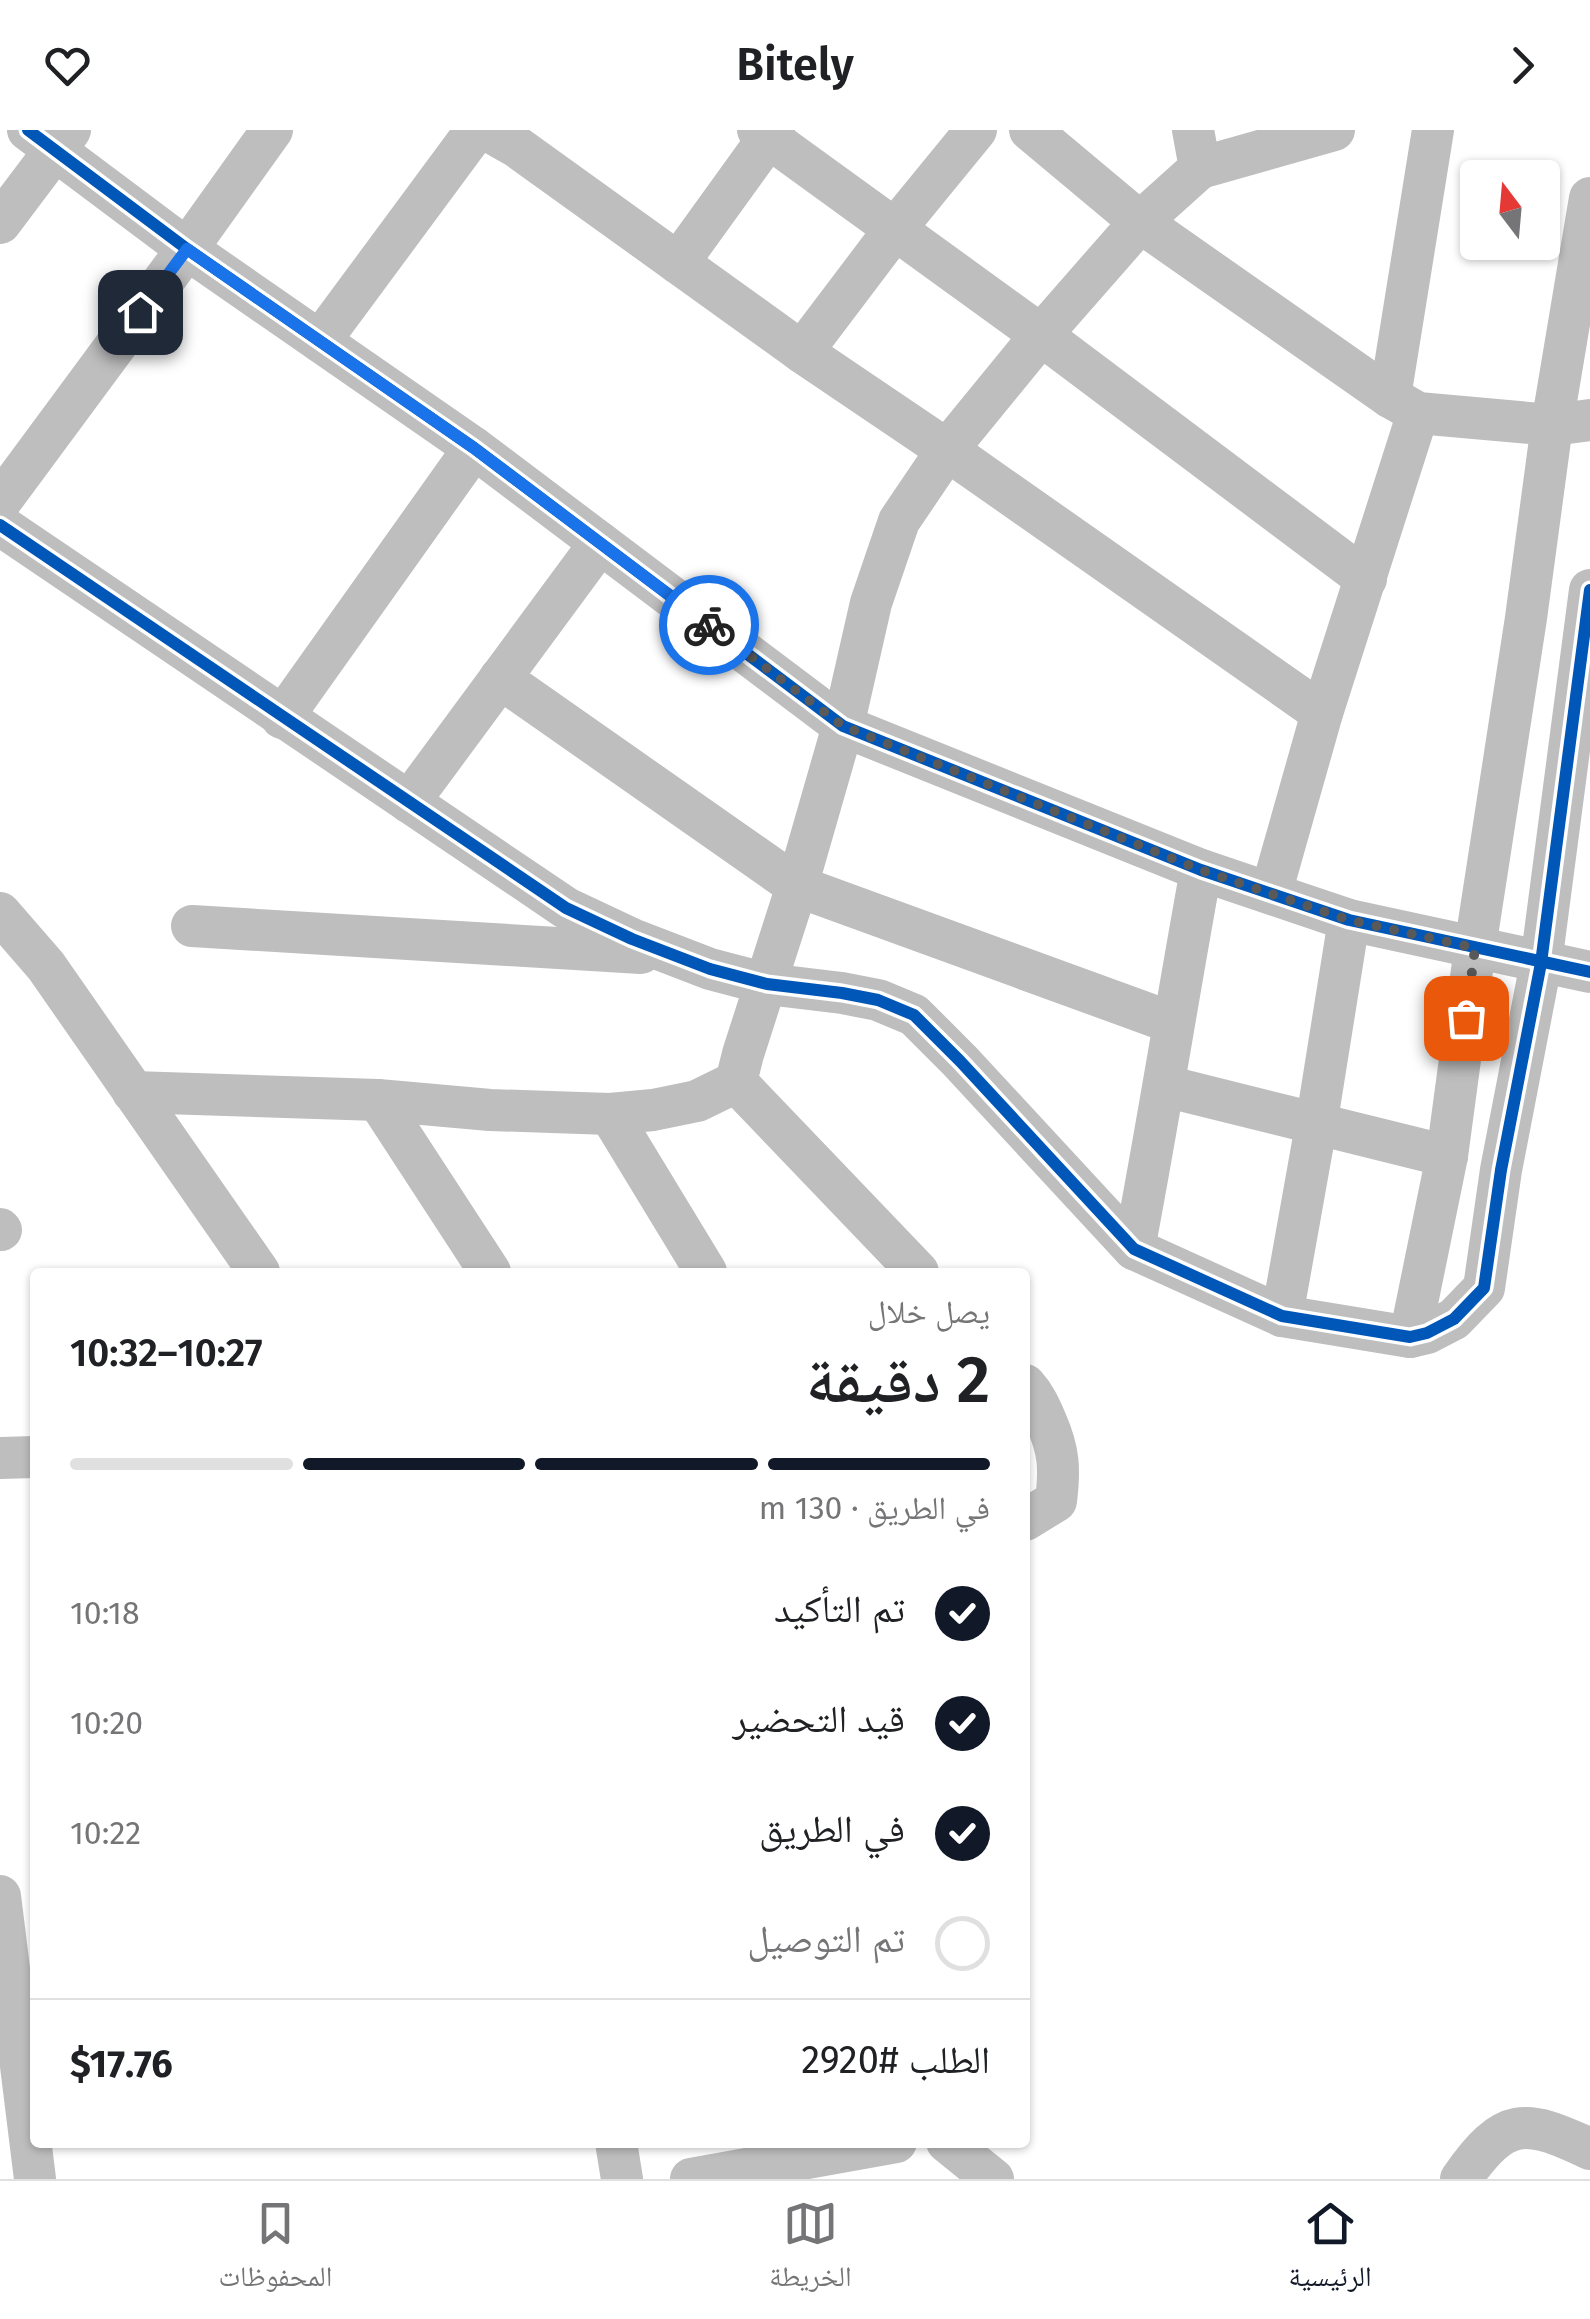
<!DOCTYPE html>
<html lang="ar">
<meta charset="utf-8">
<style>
:root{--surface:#fff;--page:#f2f2f2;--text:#202124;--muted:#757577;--line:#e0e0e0;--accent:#111827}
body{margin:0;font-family:"Fira Sans","Noto Naskh Arabic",sans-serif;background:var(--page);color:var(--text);direction:rtl;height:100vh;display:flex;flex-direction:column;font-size:38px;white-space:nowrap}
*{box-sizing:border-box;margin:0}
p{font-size:32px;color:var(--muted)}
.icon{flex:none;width:55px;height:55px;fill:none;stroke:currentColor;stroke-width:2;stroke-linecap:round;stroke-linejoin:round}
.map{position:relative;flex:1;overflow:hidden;direction:ltr}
.side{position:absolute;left:30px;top:1138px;width:1000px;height:880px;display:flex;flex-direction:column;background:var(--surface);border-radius:10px;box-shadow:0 2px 8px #0004;direction:rtl}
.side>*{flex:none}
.needle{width:65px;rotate:344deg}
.buttons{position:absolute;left:1460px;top:30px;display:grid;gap:20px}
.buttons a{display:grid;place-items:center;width:100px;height:100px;border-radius:10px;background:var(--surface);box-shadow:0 2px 8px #0004;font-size:50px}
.pin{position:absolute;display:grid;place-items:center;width:85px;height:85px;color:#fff;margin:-42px;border-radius:20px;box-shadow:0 5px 15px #0006}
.courier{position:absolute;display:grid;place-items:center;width:100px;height:100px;margin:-50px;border:8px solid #1a73e8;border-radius:50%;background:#fff;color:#222;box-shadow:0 2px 12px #0007}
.overview em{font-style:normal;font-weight:600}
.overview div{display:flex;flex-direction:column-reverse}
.overview{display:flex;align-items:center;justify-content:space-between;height:170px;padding:0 40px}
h1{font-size:65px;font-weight:600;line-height:75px}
.bar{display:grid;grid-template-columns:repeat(4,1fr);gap:15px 10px;align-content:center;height:120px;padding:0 40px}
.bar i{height:12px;border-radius:8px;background:var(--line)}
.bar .on{background:var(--accent)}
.bar p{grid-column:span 4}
.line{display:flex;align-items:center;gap:25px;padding:0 40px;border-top:2px solid var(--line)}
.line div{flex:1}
ol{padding:0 40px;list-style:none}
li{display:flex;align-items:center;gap:30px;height:110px}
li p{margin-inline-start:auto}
li .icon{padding:10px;border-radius:50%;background:var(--accent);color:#fff;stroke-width:4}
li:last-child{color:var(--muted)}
li i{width:55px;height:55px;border:5px solid var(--line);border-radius:50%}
header{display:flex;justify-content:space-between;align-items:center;height:130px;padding:0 40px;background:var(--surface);font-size:45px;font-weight:600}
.tabs{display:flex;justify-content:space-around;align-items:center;height:140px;border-top:2px solid var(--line);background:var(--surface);font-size:28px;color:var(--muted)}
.tabs a{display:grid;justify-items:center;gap:5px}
.tabs .on{color:var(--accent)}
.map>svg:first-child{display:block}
</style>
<header><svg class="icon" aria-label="forward" viewBox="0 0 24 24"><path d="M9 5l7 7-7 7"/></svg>Bitely<svg class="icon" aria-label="heart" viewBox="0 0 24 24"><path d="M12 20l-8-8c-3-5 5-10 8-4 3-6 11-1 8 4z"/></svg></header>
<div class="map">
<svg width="1590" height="2049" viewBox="0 0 1590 2049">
<rect width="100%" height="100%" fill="#fff"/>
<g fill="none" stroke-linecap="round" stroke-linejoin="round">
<g stroke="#bebebe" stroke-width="42">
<polyline points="28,0 187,119 474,318 843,596 1201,740 1349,790 1590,842"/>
<polyline points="487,0 517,17 802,222 947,320 1322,583"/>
<polyline points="758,0 1041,205 1366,449"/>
<polyline points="1030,0 1140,92 1390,267 1418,283 1552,295 1590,290"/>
<polyline points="1200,38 1334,0"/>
<polyline points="0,93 70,0"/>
<polyline points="678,133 774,0"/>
<polyline points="320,211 476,0"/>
<polyline points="802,222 895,99 976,0"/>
<polyline points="1390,267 1433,0"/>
<polyline points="0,372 187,119 272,0"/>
<polyline points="0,395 566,778 632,809 710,839 767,854 842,863 878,870 914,885 960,931 1134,1119 1282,1186 1410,1207 1427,1203 1454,1189 1484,1158 1501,1040 1541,833 1590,460"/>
<polyline points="500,548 797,756 1173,893"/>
<polyline points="282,588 474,318"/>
<polyline points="409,672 600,413"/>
<polyline points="1271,763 1322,583 1418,283"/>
<polyline points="0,783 46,836 259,1142"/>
<polyline points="192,796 641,823"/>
<polyline points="1165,956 1447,1026"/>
<polyline points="133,962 378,970 490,980 610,984 653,980 697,971 736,952"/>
<polyline points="378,970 490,1142"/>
<polyline points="610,984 706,1142"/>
<polyline points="0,1099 1,1100"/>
<path d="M1134,1119C1158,993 1178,866 1201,740"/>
<polyline points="918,1142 736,952 743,924 797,756 843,596 871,473 899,391 947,320 1041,205 1140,92 1200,38 1193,0"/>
<polyline points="1282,1186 1316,996 1349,790"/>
<polyline points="1410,1207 1447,1026 1475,818 1526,488 1552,295 1590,68"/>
<path d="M1025,1255C1035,1266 1040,1277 1046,1291C1059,1321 1060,1338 1056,1371L1025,1390"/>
<polyline points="0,1328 35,1327"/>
<polyline points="0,1766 35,2049"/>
<polyline points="616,2012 622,2049"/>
<polyline points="947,2012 993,2049"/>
<polyline points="691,2049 896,2012"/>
<path d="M1461,2049C1505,1986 1524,1988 1590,2019"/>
</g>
<g stroke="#fff" stroke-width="19">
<g id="cycleway">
<polyline points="28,0 187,119 474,318 843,596 1201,740 1349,790 1590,842"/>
<polyline points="0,395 566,778 632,809 710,839 767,854 842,863 878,870 914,885 960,931 1134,1119 1282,1186 1410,1207 1427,1203 1454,1189 1484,1158 1501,1040 1541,833 1590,460"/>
</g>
</g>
<use href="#cycleway" stroke="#0057b8" stroke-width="12"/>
</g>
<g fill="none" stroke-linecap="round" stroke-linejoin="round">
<polyline stroke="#595959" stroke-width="10" stroke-dasharray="0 18" points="709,495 843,596 1201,740 1349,790 1475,818 1466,888"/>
<polyline stroke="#1a73e8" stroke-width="12" points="140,182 187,119 474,318 709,495"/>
</g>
</svg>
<div class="buttons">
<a><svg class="needle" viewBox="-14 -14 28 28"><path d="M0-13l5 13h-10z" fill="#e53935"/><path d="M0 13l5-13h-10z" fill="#757577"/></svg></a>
</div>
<div class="pin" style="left:1466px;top:888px;background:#ea580c"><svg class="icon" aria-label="bag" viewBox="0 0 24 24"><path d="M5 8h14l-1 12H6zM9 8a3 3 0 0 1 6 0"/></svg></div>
<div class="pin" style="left:140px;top:182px;background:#1f2937"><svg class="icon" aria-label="home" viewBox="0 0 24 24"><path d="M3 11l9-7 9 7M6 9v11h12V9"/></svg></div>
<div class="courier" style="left:709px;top:495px"><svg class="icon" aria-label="bike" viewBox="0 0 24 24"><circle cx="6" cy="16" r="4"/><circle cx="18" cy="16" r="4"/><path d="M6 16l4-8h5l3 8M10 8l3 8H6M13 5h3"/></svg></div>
<section class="side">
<div class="overview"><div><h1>2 دقيقة</h1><p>يصل خلال</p></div><em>10:27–10:32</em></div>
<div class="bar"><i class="on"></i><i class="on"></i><i class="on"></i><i></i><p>في الطريق · 130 m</p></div>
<ol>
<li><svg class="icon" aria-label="check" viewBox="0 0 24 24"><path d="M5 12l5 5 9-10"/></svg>تم التأكيد<p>10:18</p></li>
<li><svg class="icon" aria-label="check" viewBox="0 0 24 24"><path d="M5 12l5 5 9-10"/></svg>قيد التحضير<p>10:20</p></li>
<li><svg class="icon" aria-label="check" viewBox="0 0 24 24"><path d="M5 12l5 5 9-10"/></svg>في الطريق<p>10:22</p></li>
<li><i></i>تم التوصيل</li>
</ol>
<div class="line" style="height:130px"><div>الطلب #2920</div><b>$17.76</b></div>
</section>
</div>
<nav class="tabs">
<a class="on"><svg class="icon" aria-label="home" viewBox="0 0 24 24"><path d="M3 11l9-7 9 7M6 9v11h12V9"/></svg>الرئيسية</a>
<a><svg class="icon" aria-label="map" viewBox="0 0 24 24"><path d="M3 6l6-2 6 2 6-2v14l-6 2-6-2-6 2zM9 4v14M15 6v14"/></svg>الخريطة</a>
<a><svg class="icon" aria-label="saved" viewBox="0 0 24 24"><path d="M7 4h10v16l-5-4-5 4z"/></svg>المحفوظات</a>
</nav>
